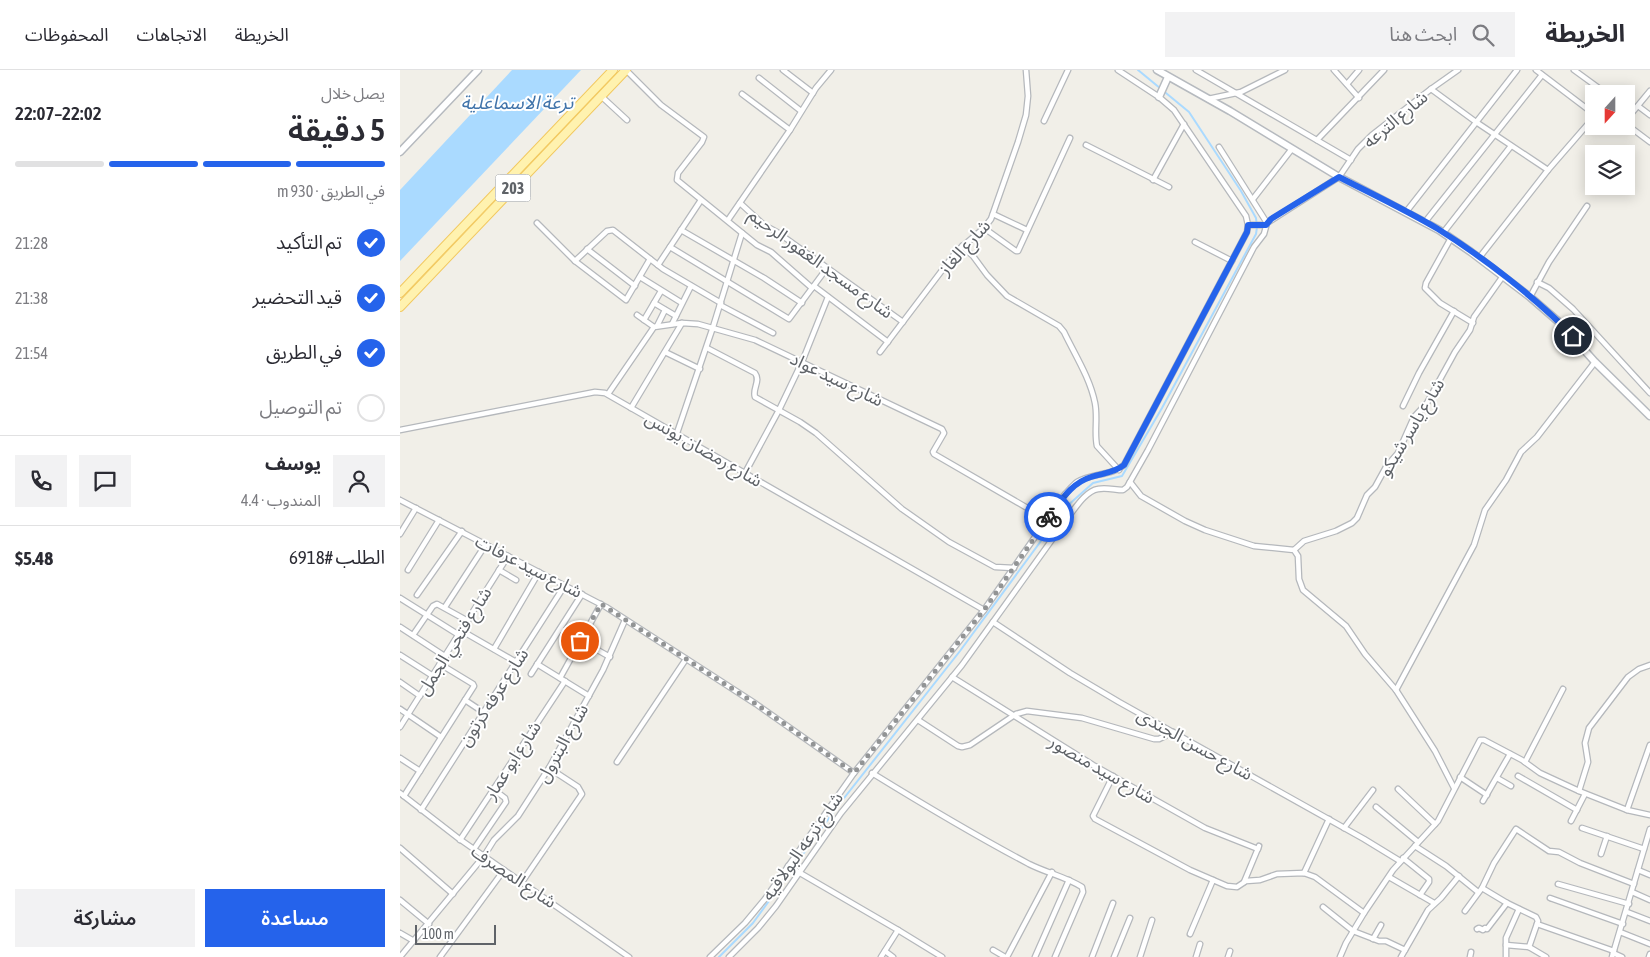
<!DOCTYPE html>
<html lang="ar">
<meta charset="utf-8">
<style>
:root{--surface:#fff;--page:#f2f2f3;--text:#2b2b33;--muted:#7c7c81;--line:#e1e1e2;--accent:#2563eb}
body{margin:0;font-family:"Asap Condensed","Noto Sans Arabic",sans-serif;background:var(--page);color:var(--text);direction:rtl;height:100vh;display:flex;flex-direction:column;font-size:19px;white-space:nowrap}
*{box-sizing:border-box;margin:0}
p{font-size:16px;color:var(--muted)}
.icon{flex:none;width:28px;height:28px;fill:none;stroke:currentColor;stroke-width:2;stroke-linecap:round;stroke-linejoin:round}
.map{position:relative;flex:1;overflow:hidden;direction:ltr}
.drawer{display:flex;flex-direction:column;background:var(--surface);width:400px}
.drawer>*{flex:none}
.needle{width:32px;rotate:201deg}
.tools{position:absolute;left:1185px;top:15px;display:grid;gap:10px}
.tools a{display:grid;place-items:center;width:50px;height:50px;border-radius:0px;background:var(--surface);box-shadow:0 2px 12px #0003;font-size:25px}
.scale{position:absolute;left:15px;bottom:12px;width:81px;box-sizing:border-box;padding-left:5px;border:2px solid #5f6368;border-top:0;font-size:14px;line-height:18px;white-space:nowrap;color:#5f6368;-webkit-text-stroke:4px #fff;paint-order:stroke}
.pin{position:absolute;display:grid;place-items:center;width:42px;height:42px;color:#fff;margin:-21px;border:2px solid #fff;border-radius:50%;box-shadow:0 1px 5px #0007}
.courier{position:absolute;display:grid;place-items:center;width:50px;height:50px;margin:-25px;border:4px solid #2563eb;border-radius:50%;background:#fff;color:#222;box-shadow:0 1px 6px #0007}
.headline em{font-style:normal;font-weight:600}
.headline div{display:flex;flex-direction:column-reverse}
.headline{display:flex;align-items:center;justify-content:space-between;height:85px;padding:0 15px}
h1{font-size:32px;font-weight:600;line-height:38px}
.bar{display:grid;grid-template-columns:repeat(4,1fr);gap:8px 5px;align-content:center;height:60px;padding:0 15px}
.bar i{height:6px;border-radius:4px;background:var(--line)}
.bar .on{background:var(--accent)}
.bar p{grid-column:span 4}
.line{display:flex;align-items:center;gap:12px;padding:0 15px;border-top:1px solid var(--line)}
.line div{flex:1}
.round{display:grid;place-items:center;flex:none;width:52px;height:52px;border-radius:0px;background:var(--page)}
ol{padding:0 15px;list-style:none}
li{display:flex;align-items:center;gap:15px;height:55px}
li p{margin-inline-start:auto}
li .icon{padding:5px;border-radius:50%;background:var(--accent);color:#fff;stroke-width:4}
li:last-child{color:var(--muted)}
li i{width:28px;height:28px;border:2px solid var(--line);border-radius:50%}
.action{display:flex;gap:10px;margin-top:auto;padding:10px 15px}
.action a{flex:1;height:58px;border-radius:0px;background:var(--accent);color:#fff;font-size:20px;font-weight:600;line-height:58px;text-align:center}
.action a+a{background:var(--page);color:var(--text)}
header{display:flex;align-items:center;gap:30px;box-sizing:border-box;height:70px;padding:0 25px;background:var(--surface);border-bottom:1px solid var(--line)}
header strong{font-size:24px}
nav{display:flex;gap:28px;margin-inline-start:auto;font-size:18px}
.search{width:350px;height:45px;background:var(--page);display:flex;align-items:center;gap:12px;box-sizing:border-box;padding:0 18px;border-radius:0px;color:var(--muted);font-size:19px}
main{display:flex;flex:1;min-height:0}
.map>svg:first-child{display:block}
</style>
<header>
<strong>الخريطة</strong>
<div class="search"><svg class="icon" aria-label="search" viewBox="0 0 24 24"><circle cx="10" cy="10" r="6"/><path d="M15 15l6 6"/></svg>ابحث هنا</div>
<nav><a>الخريطة</a><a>الاتجاهات</a><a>المحفوظات</a></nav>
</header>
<main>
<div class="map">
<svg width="1250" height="887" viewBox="0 0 1250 887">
<rect width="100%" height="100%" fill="#f1efe8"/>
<polygon fill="#aadaff" points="112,0 181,0 0,191 0,120"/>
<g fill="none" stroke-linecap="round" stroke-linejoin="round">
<polyline stroke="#aadaff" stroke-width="2" points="319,887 353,853 437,737 560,581 666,437 693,413 722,406 762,338 856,164 857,157 856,148 841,121 789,42 738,0"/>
<g stroke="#b5b8bc" stroke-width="7">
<g id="street">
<polyline points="226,0 261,35 304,67 302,72 278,103 277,110 357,175 371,182 412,218"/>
<polyline points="383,0 413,23"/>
<polyline points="796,0 951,90"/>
<polyline points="934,0 959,28"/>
<polyline points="1136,0 1194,44"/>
<polyline points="1174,0 1207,24"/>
<polyline points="359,8 401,41"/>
<polyline points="947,14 959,0"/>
<polyline points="1031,19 1076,52 1148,100"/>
<polyline points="342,24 390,60"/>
<polyline points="201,26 227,50"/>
<polyline points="808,29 841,22 885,0"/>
<polyline points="1238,36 1250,45"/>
<polyline points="1226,38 1232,42"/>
<polyline points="1226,50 1250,21"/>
<polyline points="644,51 668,0"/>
<polyline points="1226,54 1250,72"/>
<polyline points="1211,56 1218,59 1221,56"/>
<polyline points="917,70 984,0"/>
<polyline points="686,75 769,117"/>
<polyline points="819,77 867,153"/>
<polyline points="753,110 784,54"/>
<polyline points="853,129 891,80"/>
<polyline points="340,133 364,155 377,162 503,252"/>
<polyline points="1006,142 1117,0"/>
<polyline points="593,144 627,160"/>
<polyline points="328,150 390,60 416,18 431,0"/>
<polyline points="1025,152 1142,5"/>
<polyline points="137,153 175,191 226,230 250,189"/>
<polyline points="848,155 866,155"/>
<polyline points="584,158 616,181 618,181 670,68"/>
<polyline points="281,160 364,208 402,233"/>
<polyline points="1043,163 1111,76"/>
<polyline points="1051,168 1026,213 1025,218 1040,233 1073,253"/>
<polyline points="795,172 832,191"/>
<path d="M562,176L573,186L587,205L607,226L659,256L664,262C675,285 690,308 695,333C698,348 694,362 697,376L719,400"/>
<polyline points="270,177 389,249 427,198"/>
<polyline points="187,179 235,216"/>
<polyline points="1079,188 1148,100 1194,47"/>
<polyline points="175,191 207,161 213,160 263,199 321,233"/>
<polyline points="258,195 301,130"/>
<polyline points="240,207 282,233"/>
<polyline points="1137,212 1149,218 1173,239 1250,323"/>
<polyline points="414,216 488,272"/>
<polyline points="1130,227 1149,192 1187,136"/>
<polyline points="254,233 276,246"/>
<polyline points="320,235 373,263"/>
<polyline points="237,245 254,257"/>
<polyline points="244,250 261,221"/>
<polyline points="272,254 291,216"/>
<polyline points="257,256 265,240"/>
<path d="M307,278L355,303C361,311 352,319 355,327L400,352L416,363L502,439L549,472L595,497L614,498"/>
<polyline points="265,282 300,299"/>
<polyline points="480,282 556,182 584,158 591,149 618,72 626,45 628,26 626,0"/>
<polyline points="208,324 254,257 282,253 298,254 355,270 542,359 544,363 533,382 534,384 648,450"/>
<polyline points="1003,336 1019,303 1054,241"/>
<polyline points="231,338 282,253"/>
<polyline points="0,360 195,322 205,323 584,540"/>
<polyline points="277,363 313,257 342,163"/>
<polyline points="345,403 379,340 402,292 428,227"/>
<polyline points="730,412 741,426 785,451 805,460 854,476 894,480 898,486 899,509 903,520 946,556 965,584 996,620 1035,681 1054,718"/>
<polyline points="0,430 206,537 356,634 454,703"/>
<polyline points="0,464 16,438"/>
<polyline points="894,480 904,471 936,461 952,453 957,448 967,425 975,417 986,397 998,383 1014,347 1027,333 1055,282 1070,260 1074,247 1103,206"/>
<polyline points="8,500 39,450"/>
<polyline points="99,500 116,510"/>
<polyline points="17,525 62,461"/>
<polyline points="0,528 59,565"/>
<polyline points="45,537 86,474"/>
<polyline points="593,552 670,603 719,632 964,769 1000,791"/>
<polyline points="0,557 46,587"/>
<polyline points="160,559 210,587"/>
<polyline points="62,561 116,592"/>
<polyline points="13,565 33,536 37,534 68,551"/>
<polyline points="94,579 139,502"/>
<polyline points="0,585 33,606"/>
<polyline points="137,594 189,626"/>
<polyline points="131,604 182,524"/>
<polyline points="552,607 693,695 805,758 858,779"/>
<polyline points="160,608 201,534"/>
<polyline points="0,612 20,626"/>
<polyline points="996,620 1074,475 1085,440 1106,410 1121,382 1137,367 1195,292"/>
<polyline points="65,630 83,642"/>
<polyline points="0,639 41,667"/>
<polyline points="518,650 558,676 562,677 570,675 616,644 627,641 682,648 754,669 759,669 773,662"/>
<polyline points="0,657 108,486"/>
<polyline points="0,688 20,701"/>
<polyline points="217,692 286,589"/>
<polyline points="1125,692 1163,619"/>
<path d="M472,703C524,735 576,766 629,794C647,803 666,807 682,817L683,822L655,887"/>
<polyline points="713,706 693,746 695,749 790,800 827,816 837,817 846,811 860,810 877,804 904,803 915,807 964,843"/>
<polyline points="1118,706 1177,740"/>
<polyline points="1060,707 1087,725"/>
<polyline points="1097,708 1111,716"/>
<polyline points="998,719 1035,754"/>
<polyline points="1179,721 1188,692 1185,673 1189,658 1228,607 1239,599 1250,595"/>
<polyline points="0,723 58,768 229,887"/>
<polyline points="4,726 74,616 73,614 40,594"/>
<polyline points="1083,731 1110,684"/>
<polyline points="976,737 1018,772"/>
<polyline points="21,740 165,515"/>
<polyline points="1227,740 1250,675"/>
<polyline points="1171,751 1185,724"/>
<polyline points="944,758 973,720"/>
<polyline points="1182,758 1244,779"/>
<polyline points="60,770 165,611"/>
<polyline points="1015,776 1046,796 1078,822"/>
<polyline points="0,778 53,824"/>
<polyline points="74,779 106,732 105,728 93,719"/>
<polyline points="1201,784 1207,766"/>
<polyline points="1003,788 1029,809 1029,812 1020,825"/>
<polyline points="388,796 498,860 542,887"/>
<polyline points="1238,800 1250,805"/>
<polyline points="904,803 929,749"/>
<polyline points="989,807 1034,833"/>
<polyline points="122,812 182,724 178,717 149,698"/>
<polyline points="844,812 859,776"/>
<polyline points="1158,814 1229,834"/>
<polyline points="1082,818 1107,833 1136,847 1138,851 1129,877 1146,887"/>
<polyline points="1232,822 1250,830"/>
<polyline points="1150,828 1223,854"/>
<polyline points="0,830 29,854"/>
<polyline points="923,837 953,861 979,871 986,871 1005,880"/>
<polyline points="1065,841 1082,818 1094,793 1116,759 1149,781 1159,782 1180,793 1234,814"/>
<polyline points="1227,842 1250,851"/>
<polyline points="1137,854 1214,881"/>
<polyline points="1077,859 1079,858 1083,860 1085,858 1087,859 1107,833"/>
<polyline points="1220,862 1250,874"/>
<polyline points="0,863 14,871"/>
<polyline points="790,864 813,810"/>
<polyline points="973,869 981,855"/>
<polyline points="1106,875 1129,877"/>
<polyline points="593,880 605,887"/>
<polyline points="485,881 493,887"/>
<polyline points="1213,883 1222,887"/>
<polyline points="0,887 84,786 94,770 118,746 149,698 203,600 225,550"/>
<polyline points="40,887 104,800"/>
<path d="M310,887L345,853L365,829L454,703L584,540L665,424C669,420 673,415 677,412C692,403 711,406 724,395L847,162L848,155L846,146L774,40L759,27L718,0"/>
<path d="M329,887L358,858L376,836L441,743L562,595L669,446C676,437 686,421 698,419C706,417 715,420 723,420L727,417L748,380L854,177L864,164L867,153L939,107L958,79L972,65L1031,19L1058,0"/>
<polyline points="481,887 498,860"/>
<polyline points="607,887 652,802"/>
<polyline points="635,887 669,810"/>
<polyline points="692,887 713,833"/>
<polyline points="714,887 730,848"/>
<polyline points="740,887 752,850"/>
<polyline points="796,887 800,874"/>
<polyline points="828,887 830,881"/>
<polyline points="940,887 946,873 964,843 993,800 1038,751 1080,670 1084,670 1122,690 1140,703 1179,721 1227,740 1250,745"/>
<polyline points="1001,887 1028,840 1041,828 1059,806"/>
<polyline points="1070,887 1071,882"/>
<polyline points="1106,887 1106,868 1119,839"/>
<polyline points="1212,887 1250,759"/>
<polyline points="1249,887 1250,884"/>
</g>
</g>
<g stroke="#b6babf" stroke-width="9">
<g id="secondary">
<polyline points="757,0 830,41 939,107 1039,160 1071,182 1130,227 1160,253 1195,292 1250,346"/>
<polyline points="759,27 768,7"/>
<polyline points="0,82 78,0"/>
</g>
</g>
<g stroke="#f2c960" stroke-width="10">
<g id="primary">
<polyline points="0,223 213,0"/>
<polyline points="0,237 226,0"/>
</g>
</g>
<use href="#street" stroke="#fff" stroke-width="4.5"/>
<use href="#secondary" stroke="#fff" stroke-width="6"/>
<use href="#primary" stroke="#fff2af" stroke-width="8"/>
</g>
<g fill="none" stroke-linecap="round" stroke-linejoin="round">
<polyline stroke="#929495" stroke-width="5" stroke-dasharray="0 9" points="180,571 201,534 356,634 454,703 584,540 649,447"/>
<path stroke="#2563eb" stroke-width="6" d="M649,447C661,431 671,413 691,407C703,403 714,403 724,395L847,162L848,155H866L871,149L939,107C972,124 1006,140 1038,159C1083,187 1136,228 1173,266"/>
</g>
<g text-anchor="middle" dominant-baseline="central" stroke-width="4" stroke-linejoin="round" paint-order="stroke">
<rect fill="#fff" stroke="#8f9295" stroke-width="1" x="95.5" y="104.5" width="35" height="27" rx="4"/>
<g font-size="16" font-weight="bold" fill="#5f6368">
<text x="113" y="118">203</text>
</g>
<g font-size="18" fill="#5f6368" stroke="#fff">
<text transform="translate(995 49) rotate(-40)">شارع الترعه</text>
<text transform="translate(564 177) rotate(-48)">شارع الغاز</text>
<text transform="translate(421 193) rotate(36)">شارع مسجد الغفور الرحيم</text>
<text transform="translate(437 309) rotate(26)">شارع سيد عواد</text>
<text transform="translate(1011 357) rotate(-59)">شارع ياسر شيكو</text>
<text transform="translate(304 379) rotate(30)">شارع رمضان يونس</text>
<text transform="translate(129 496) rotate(27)">شارع سيد عرفات</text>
<text transform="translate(54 571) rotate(-58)">شارع فتحي الجمل</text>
<text transform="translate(93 627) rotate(-57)">شارع عرفه كرتون</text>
<text transform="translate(162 673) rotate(-61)">شارع البترول</text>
<text transform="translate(795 674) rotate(29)">شارع حسن الجندى</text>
<text transform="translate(112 690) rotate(-57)">شارع ابو عمار</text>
<text transform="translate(702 699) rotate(30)">شارع سيد منصور</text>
<text transform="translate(402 776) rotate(-55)">شارع ترعه البولاقيه</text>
<text transform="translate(114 806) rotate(34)">شارع المصرف</text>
</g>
<g font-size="19" font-style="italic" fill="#4174aa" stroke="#fff">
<text x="117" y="32">ترعة الاسماعلية</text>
</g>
</g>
</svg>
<div class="tools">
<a><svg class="needle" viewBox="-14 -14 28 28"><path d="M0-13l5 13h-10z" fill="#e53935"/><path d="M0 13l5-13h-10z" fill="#7c7c81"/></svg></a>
<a><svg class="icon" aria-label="layers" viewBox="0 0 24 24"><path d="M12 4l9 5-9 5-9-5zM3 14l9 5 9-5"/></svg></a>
</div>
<div class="scale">100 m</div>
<div class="pin" style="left:180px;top:571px;background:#ea580c"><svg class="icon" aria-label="bag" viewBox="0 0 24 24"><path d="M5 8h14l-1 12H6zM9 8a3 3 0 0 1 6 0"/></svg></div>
<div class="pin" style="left:1173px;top:266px;background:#1f2937"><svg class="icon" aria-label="home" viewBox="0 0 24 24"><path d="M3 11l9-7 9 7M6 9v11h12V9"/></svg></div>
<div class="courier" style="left:649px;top:447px"><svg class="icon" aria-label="bike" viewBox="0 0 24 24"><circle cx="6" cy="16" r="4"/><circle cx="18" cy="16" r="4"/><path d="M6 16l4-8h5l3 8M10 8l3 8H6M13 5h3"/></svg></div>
</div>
<section class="drawer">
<div class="headline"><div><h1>5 دقيقة</h1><p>يصل خلال</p></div><em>22:02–22:07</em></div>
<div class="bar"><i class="on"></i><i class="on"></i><i class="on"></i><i></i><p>في الطريق · 930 m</p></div>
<ol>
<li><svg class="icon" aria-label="check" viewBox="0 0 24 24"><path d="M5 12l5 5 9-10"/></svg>تم التأكيد<p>21:28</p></li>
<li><svg class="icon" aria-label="check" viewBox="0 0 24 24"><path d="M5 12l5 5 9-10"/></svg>قيد التحضير<p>21:38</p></li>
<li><svg class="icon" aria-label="check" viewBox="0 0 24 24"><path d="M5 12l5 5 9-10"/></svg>في الطريق<p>21:54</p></li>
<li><i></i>تم التوصيل</li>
</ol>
<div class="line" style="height:90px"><a class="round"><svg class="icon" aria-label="person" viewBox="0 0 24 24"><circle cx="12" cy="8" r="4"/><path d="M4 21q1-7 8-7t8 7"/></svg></a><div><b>يوسف</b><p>المندوب · 4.4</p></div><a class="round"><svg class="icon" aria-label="chat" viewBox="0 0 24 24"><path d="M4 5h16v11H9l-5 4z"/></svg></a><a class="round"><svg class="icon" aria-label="phone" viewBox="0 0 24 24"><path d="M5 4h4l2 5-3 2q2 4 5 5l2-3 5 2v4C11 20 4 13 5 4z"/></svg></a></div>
<div class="line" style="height:65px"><div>الطلب #6918</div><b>$5.48</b></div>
<div class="action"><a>مساعدة</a><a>مشاركة</a></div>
</section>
</main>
